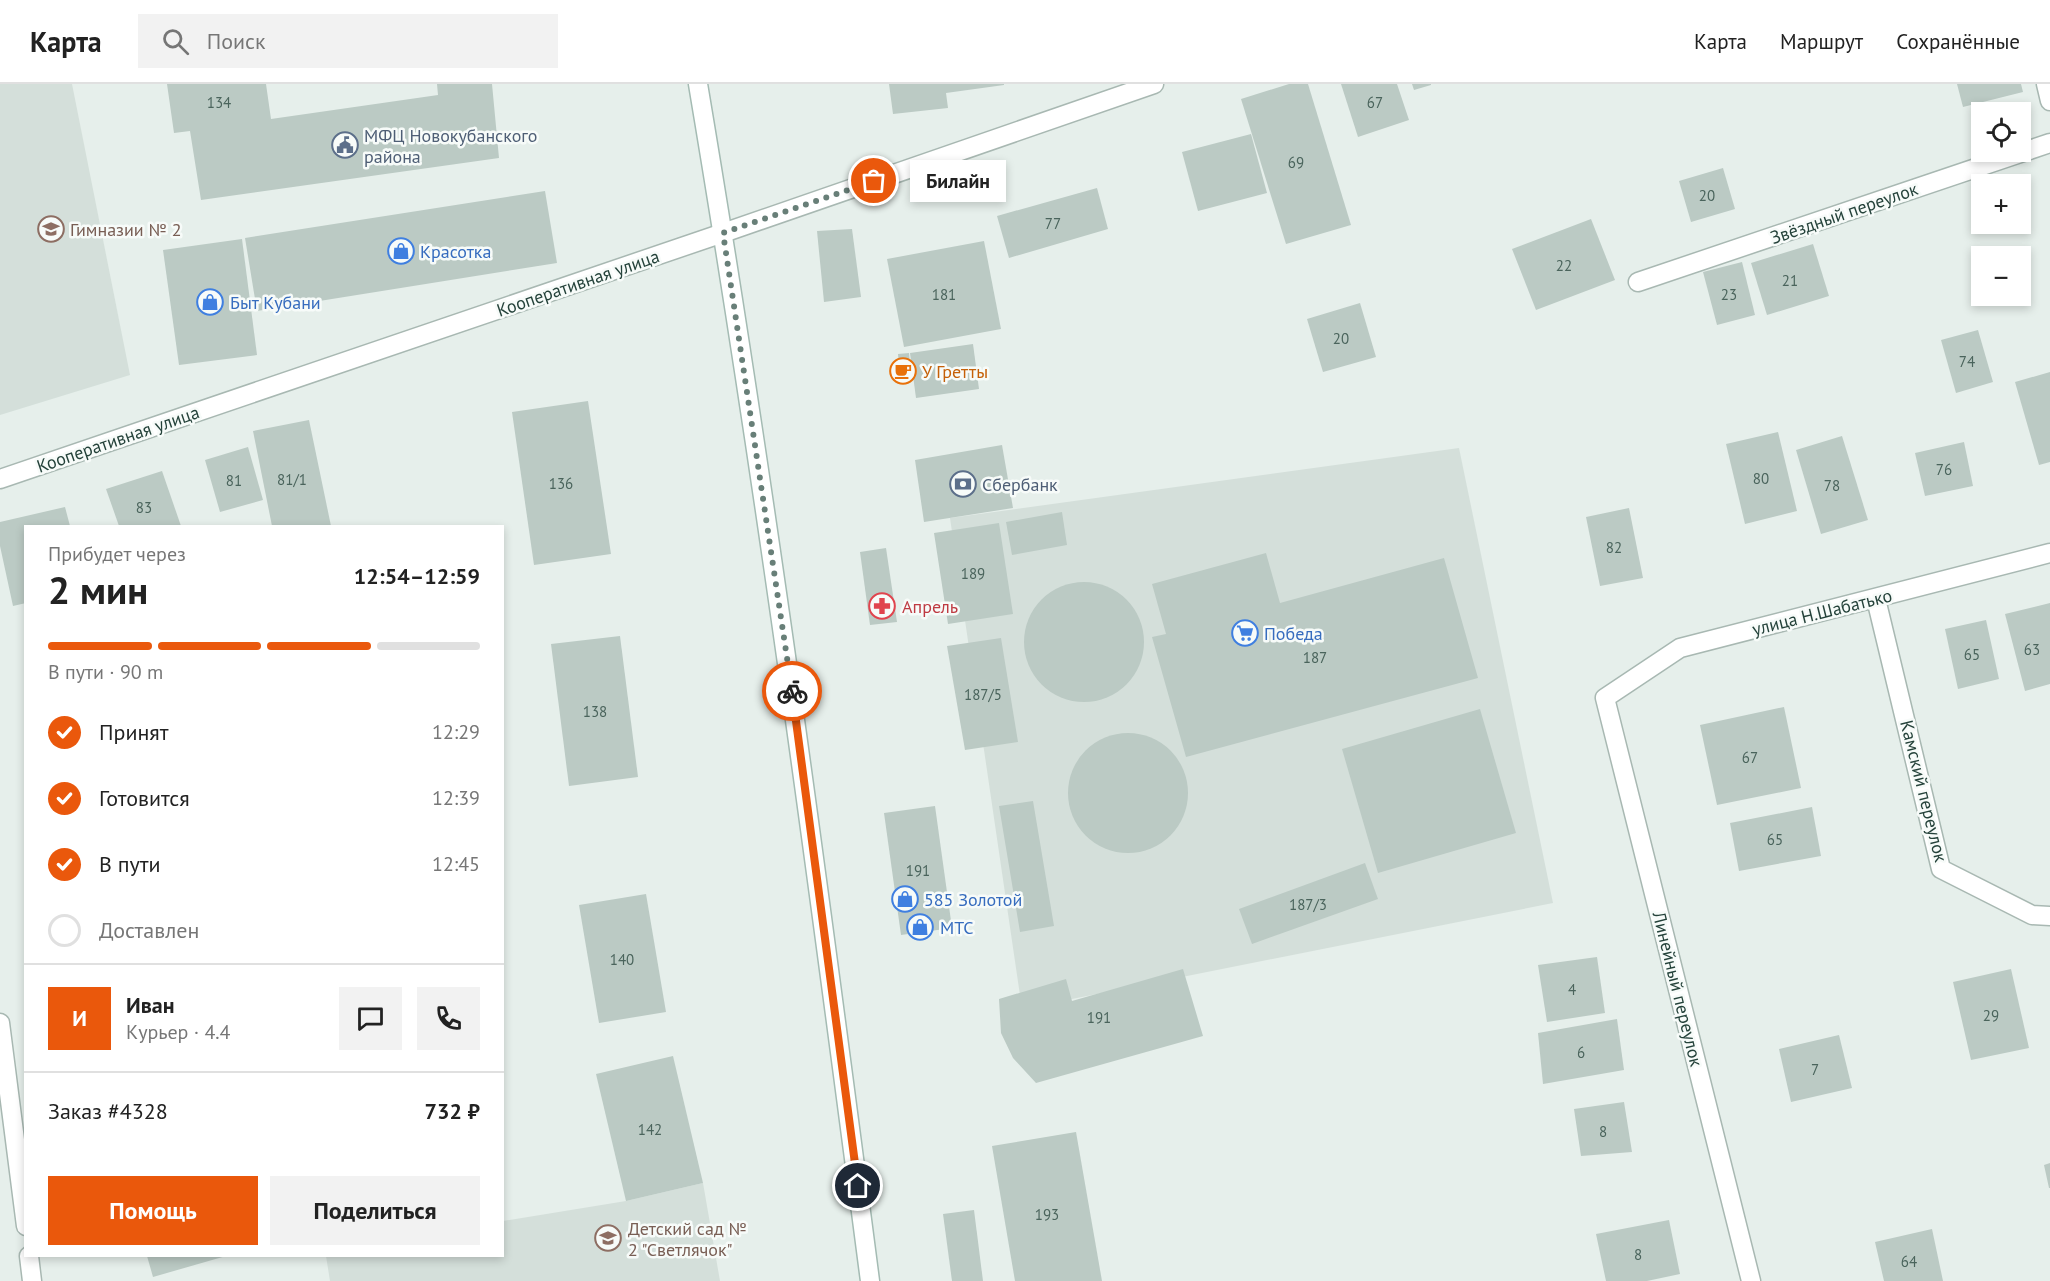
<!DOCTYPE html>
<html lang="ru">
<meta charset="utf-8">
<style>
:root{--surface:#fff;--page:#f2f2f2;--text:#222;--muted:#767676;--line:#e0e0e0;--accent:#ea580c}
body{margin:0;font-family:"PT Sans",sans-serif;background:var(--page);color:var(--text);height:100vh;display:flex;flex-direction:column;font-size:22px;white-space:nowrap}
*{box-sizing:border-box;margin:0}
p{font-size:20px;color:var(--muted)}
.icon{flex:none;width:33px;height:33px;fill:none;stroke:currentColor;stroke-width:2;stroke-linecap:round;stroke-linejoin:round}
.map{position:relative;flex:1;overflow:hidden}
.drawer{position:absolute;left:24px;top:441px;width:480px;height:732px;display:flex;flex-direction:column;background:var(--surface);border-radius:0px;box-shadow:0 3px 9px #0003}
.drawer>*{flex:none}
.fabs{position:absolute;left:1971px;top:18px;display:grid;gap:12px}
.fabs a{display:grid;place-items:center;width:60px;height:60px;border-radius:0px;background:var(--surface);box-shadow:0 3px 9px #0003;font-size:30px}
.pin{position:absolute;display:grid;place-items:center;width:51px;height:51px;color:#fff;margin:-26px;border:3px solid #fff;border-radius:50%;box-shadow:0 2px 6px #0007}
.courier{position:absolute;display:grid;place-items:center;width:60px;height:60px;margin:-30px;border:4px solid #ea580c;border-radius:50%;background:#fff;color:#222;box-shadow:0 2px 8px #0007}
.bubble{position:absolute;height:42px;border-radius:0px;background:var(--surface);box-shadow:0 3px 9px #0003;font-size:20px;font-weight:600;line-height:42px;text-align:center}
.overview em{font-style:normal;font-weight:600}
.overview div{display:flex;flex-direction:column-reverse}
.overview{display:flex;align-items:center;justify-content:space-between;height:102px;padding:0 24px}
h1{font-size:39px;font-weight:600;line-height:45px}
.bar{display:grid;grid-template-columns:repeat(4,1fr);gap:9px 6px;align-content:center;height:72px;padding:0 24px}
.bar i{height:8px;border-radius:4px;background:var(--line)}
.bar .current{background:var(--accent)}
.bar p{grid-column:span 4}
.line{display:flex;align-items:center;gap:15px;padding:0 24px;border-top:2px solid var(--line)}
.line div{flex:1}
.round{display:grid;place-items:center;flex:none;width:63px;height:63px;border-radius:0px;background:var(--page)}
ol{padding:0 24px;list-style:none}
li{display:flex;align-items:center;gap:18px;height:66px}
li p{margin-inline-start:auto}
li .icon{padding:6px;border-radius:50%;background:var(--accent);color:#fff;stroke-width:4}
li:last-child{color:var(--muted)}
li i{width:33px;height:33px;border:3px solid var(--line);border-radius:50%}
.cta{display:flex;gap:12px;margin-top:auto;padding:12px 24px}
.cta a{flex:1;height:69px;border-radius:0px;background:var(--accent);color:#fff;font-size:24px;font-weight:600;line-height:69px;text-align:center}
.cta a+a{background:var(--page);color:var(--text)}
header{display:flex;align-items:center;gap:36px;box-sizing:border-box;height:84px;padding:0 30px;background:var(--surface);border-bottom:2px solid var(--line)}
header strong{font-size:28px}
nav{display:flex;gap:33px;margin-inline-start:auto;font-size:21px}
.search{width:420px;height:54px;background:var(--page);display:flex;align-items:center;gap:15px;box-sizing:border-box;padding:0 21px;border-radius:0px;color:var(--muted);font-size:22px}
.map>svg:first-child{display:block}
</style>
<header>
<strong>Карта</strong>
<div class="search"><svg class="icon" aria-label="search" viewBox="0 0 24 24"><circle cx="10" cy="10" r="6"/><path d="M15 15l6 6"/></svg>Поиск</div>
<nav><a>Карта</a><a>Маршрут</a><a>Сохранённые</a></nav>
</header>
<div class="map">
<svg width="2050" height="1197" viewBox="0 0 2050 1197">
<rect width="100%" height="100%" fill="#e6efeb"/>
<g fill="#d4dfda">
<polygon points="0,0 72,0 130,291 0,331"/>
<polygon points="1459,364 1553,819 1022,925 950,434"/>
<polygon points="703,1099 720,1197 330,1197 326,1172 502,1172 503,1137 626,1117"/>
</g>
<g fill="#bbcac4">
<polygon points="167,0 266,0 271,35 438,11 437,0 492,0 499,74 201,116 190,47 174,49"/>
<polygon points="889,0 1004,0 1004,1 946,9 948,24 893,30"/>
<polygon points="1289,0 1308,0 1351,141 1286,160 1241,15"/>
<polygon points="1341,0 1397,0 1409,36 1358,53"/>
<polygon points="1412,0 1431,0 1431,1 1414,6"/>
<polygon points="1957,0 2021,0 2023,8 1963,23"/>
<polygon points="1251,50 1267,109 1198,127 1182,68"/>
<polygon points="1723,84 1735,125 1691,138 1679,97"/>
<polygon points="1097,104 1108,145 1009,174 997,132"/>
<polygon points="545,107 557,179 257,227 245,154"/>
<polygon points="1591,135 1615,196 1536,226 1512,165"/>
<polygon points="852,145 861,213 824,218 817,147"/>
<polygon points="242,155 257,271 179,281 163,166"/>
<polygon points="984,157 1001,245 904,263 887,175"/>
<polygon points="1813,160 1829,212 1767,231 1751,179"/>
<polygon points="1742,178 1755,231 1717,241 1703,188"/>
<polygon points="1360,219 1376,273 1323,288 1307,235"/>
<polygon points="1978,246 1993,298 1956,309 1941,256"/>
<polygon points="973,260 979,305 916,314 910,269"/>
<polygon points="909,269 911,293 900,294 898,270"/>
<polygon points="2050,288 2050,378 2039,381 2015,298"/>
<polygon points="588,317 611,470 534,481 512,328"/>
<polygon points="309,336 331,442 272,442 253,347"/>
<polygon points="1778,348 1797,427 1745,440 1726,360"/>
<polygon points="1842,352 1868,436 1821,450 1796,366"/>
<polygon points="1964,358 1973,402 1925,412 1915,369"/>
<polygon points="1002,361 1013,424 924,438 915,376"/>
<polygon points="248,363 263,416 220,428 205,376"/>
<polygon points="162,387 181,442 119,442 106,405"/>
<polygon points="65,423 70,442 26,442 26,519 13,522 0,462 0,438"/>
<polygon points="1629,424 1643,494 1600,502 1586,433"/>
<polygon points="1062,428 1067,461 1012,471 1006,438"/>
<polygon points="999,439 1013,530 948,540 934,449"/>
<polygon points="886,464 897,538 870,541 860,468"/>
<polygon points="1266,469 1280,519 1444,474 1478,594 1186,673 1152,553 1166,550 1152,500"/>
<circle cx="1084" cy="558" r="60"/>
<polygon points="2050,519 2050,600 2025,607 2005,530"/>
<polygon points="1986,536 1999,595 1958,605 1945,545"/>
<polygon points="620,552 638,693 569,702 551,560"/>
<polygon points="1001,554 1018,658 965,666 947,562"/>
<polygon points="1784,623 1801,704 1717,721 1700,641"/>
<polygon points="1480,625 1516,749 1378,789 1342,665"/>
<circle cx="1128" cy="709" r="60"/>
<polygon points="1033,717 1054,842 1020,848 999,722"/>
<polygon points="935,722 952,844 901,851 884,729"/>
<polygon points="1812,723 1821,772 1739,787 1730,739"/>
<polygon points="1365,779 1378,815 1252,860 1239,825"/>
<polygon points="646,810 666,928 599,939 579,821"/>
<polygon points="1597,873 1605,929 1547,938 1538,881"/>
<polygon points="1183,885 1203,952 1036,999 1013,974 1001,949 999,915 1066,895 1072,917"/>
<polygon points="2011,885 2029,964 1971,976 1953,898"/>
<polygon points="1617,935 1624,986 1543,1000 1538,949"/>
<polygon points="1839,951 1852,1004 1791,1018 1779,965"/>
<polygon points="673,972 703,1099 626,1117 596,990"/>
<polygon points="1624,1018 1632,1068 1581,1072 1574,1025"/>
<polygon points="1076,1048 1102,1197 1015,1197 992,1062"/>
<polygon points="2050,1079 2050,1104 2049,1104 2044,1081"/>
<polygon points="974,1126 983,1197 952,1197 943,1130"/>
<polygon points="1669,1136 1680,1190 1647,1197 1606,1197 1596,1150"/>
<polygon points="1932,1145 1943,1197 1884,1197 1875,1158"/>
<polygon points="147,1172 226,1172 153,1193"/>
</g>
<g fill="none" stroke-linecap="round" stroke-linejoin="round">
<g stroke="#a8b8b2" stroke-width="21">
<g id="minor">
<polyline points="2046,0 2050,17"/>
<polyline points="1638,198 2050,59"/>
<polyline points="0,395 723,149"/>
<polyline points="1876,515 1941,785 2032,831 2050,832"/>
<polyline points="0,939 26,1142"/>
<polyline points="29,1172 32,1197"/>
<polyline points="1751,1197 1605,614 1680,564 2050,469"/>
</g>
</g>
<g stroke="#a8b8b2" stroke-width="21">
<polyline id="tertiary" points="723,149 1154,0"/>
</g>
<g stroke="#a4bbb3" stroke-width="21">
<path id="secondary" d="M698,0C765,398 818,797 870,1197"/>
</g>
<use href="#minor" stroke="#fff" stroke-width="18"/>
<use href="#tertiary" stroke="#fff" stroke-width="18"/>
<use href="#secondary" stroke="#fff" stroke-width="18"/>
</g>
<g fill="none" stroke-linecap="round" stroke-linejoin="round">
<polyline stroke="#687f78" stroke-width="6" stroke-dasharray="0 10.8" points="792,607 723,149 874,97"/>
<polyline stroke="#ea580c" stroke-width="8" points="792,607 858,1102"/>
</g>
<defs>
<g id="civic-ring" transform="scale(1.35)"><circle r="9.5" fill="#f7fbf9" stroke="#5c6f8a" stroke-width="1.5"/><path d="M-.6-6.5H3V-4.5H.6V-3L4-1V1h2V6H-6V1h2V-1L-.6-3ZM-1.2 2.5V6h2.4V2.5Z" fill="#5c6f8a"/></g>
<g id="school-ring" transform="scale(1.35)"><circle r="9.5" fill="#f7fbf9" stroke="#8d6e63" stroke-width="1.5"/><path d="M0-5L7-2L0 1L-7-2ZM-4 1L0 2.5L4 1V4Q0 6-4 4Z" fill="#8d6e63"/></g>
<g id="shop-ring" transform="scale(1.35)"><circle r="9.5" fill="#f7fbf9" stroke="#3f7fe0" stroke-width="1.5"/><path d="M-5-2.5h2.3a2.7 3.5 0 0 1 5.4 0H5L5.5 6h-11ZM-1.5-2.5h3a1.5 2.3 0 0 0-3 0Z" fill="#3f7fe0"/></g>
<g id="cafe-ring" transform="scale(1.35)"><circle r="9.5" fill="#f7fbf9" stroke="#e8710a" stroke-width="1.5"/><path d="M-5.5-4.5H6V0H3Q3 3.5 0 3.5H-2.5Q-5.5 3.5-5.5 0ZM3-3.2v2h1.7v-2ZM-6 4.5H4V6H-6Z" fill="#e8710a"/></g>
<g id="bank-ring" transform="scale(1.35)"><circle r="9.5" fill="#f7fbf9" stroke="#5c6f8a" stroke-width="1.5"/><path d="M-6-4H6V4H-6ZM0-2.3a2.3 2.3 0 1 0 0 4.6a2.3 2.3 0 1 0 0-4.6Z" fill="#5c6f8a"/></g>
<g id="pharmacy-ring" transform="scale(1.35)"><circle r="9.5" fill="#f7fbf9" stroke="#e0444e" stroke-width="1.5"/><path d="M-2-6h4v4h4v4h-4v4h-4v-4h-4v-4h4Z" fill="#e0444e"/></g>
<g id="supermarket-ring" transform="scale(1.35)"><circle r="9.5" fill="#f7fbf9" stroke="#3f7fe0" stroke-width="1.5"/><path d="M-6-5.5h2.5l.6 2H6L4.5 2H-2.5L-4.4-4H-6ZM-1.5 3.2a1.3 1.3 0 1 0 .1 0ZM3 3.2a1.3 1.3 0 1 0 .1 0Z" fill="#3f7fe0"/></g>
</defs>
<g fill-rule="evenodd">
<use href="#civic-ring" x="345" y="61"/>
<use href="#school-ring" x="51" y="145"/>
<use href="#shop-ring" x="401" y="167"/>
<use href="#shop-ring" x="210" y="218"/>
<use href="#cafe-ring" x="903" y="287"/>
<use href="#bank-ring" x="963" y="400"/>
<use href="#pharmacy-ring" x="882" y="522"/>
<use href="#supermarket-ring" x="1245" y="549"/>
<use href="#shop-ring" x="905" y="815"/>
<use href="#shop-ring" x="920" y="843"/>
<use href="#school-ring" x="608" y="1154"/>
</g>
<g text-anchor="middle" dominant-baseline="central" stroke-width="5" stroke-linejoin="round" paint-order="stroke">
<g font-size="15" fill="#4a645c">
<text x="219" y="18">134</text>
<text x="1375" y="18">67</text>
<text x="1296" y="78">69</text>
<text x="1707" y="111">20</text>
<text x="1053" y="139">77</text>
<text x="1564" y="181">22</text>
<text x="1790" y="196">21</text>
<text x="944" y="210">181</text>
<text x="1729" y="210">23</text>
<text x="1341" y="254">20</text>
<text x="1967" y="277">74</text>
<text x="1944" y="385">76</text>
<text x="1761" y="394">80</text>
<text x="292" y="395">81/1</text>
<text x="234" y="396">81</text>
<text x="561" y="399">136</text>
<text x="1832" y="401">78</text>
<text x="144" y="423">83</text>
<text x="1614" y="463">82</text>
<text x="973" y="489">189</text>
<text x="2032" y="565">63</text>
<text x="1972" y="570">65</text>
<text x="1315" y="573">187</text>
<text x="983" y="610">187/5</text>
<text x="595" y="627">138</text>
<text x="1750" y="673">67</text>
<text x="1775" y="755">65</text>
<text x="918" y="786">191</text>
<text x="1308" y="820">187/3</text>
<text x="622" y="875">140</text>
<text x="1572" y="905">4</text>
<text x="1991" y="931">29</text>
<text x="1099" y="933">191</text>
<text x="1581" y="968">6</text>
<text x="1815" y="985">7</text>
<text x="650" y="1045">142</text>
<text x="1603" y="1047">8</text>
<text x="1047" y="1130">193</text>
<text x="1638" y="1170">8</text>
<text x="1909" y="1177">64</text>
</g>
<g font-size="18" fill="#4e5e75" stroke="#f7fbf9" text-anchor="start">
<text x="364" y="51">МФЦ Новокубанского<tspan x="364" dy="21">района</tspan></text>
<text x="982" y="400">Сбербанк</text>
</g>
<g font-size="18" fill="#24423a" stroke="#f7fbf9">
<text transform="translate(1844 129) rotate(-19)">Звёздный переулок</text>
<text transform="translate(578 199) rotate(-19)">Кооперативная улица</text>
<text transform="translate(118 355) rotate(-19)">Кооперативная улица</text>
<text transform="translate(1822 528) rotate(-14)">улица Н.Шабатько</text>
<text transform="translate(1924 707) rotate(76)">Камский переулок</text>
<text transform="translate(1678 905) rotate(76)">Линейный переулок</text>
</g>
<g font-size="18" fill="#785e54" stroke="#f7fbf9" text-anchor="start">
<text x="70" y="145">Гимназии № 2</text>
<text x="628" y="1144">Детский сад №<tspan x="628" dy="21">2 "Светлячок"</tspan></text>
</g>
<g font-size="18" fill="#366cbe" stroke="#f7fbf9" text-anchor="start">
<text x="420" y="167">Красотка</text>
<text x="230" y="218">Быт Кубани</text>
<text x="1264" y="549">Победа</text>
<text x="924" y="815">585 Золотой</text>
<text x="940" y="843">МТС</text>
</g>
<g font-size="18" fill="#c56008" stroke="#f7fbf9" text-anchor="start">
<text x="922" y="287">У Гретты</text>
</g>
<g font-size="18" fill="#be3a42" stroke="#f7fbf9" text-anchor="start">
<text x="902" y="522">Апрель</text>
</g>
</g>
</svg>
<div class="fabs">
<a><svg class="icon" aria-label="locate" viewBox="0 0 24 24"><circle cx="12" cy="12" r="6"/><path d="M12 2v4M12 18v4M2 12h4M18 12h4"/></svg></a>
<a>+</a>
<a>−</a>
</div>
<div class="pin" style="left:874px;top:97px;background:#ea580c"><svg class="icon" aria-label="bag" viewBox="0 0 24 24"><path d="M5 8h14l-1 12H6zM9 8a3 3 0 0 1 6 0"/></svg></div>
<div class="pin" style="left:858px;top:1102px;background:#1f2937"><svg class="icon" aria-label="home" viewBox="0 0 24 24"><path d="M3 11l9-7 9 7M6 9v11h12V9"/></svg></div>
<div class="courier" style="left:792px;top:607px"><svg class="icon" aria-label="bike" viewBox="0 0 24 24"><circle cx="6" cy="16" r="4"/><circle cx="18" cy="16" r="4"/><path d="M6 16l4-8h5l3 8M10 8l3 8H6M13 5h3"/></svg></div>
<div class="bubble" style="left:910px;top:76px;width:96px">Билайн</div>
<section class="drawer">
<div class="overview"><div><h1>2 мин</h1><p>Прибудет через</p></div><em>12:54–12:59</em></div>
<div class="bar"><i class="current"></i><i class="current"></i><i class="current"></i><i></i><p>В пути · 90 m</p></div>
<ol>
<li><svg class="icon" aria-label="check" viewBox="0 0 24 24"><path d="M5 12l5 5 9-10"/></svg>Принят<p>12:29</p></li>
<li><svg class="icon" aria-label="check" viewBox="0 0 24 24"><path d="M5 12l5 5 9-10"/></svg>Готовится<p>12:39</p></li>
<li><svg class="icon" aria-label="check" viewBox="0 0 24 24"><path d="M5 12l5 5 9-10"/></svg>В пути<p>12:45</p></li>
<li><i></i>Доставлен</li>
</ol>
<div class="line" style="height:108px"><b class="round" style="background:var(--accent);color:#fff">И</b><div><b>Иван</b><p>Курьер · 4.4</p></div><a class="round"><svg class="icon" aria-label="chat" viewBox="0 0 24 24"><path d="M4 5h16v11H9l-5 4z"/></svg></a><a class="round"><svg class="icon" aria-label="phone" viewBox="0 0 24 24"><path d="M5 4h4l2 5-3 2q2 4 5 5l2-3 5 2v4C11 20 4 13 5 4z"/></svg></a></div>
<div class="line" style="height:78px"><div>Заказ #4328</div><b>732 ₽</b></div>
<div class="cta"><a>Помощь</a><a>Поделиться</a></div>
</section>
</div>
